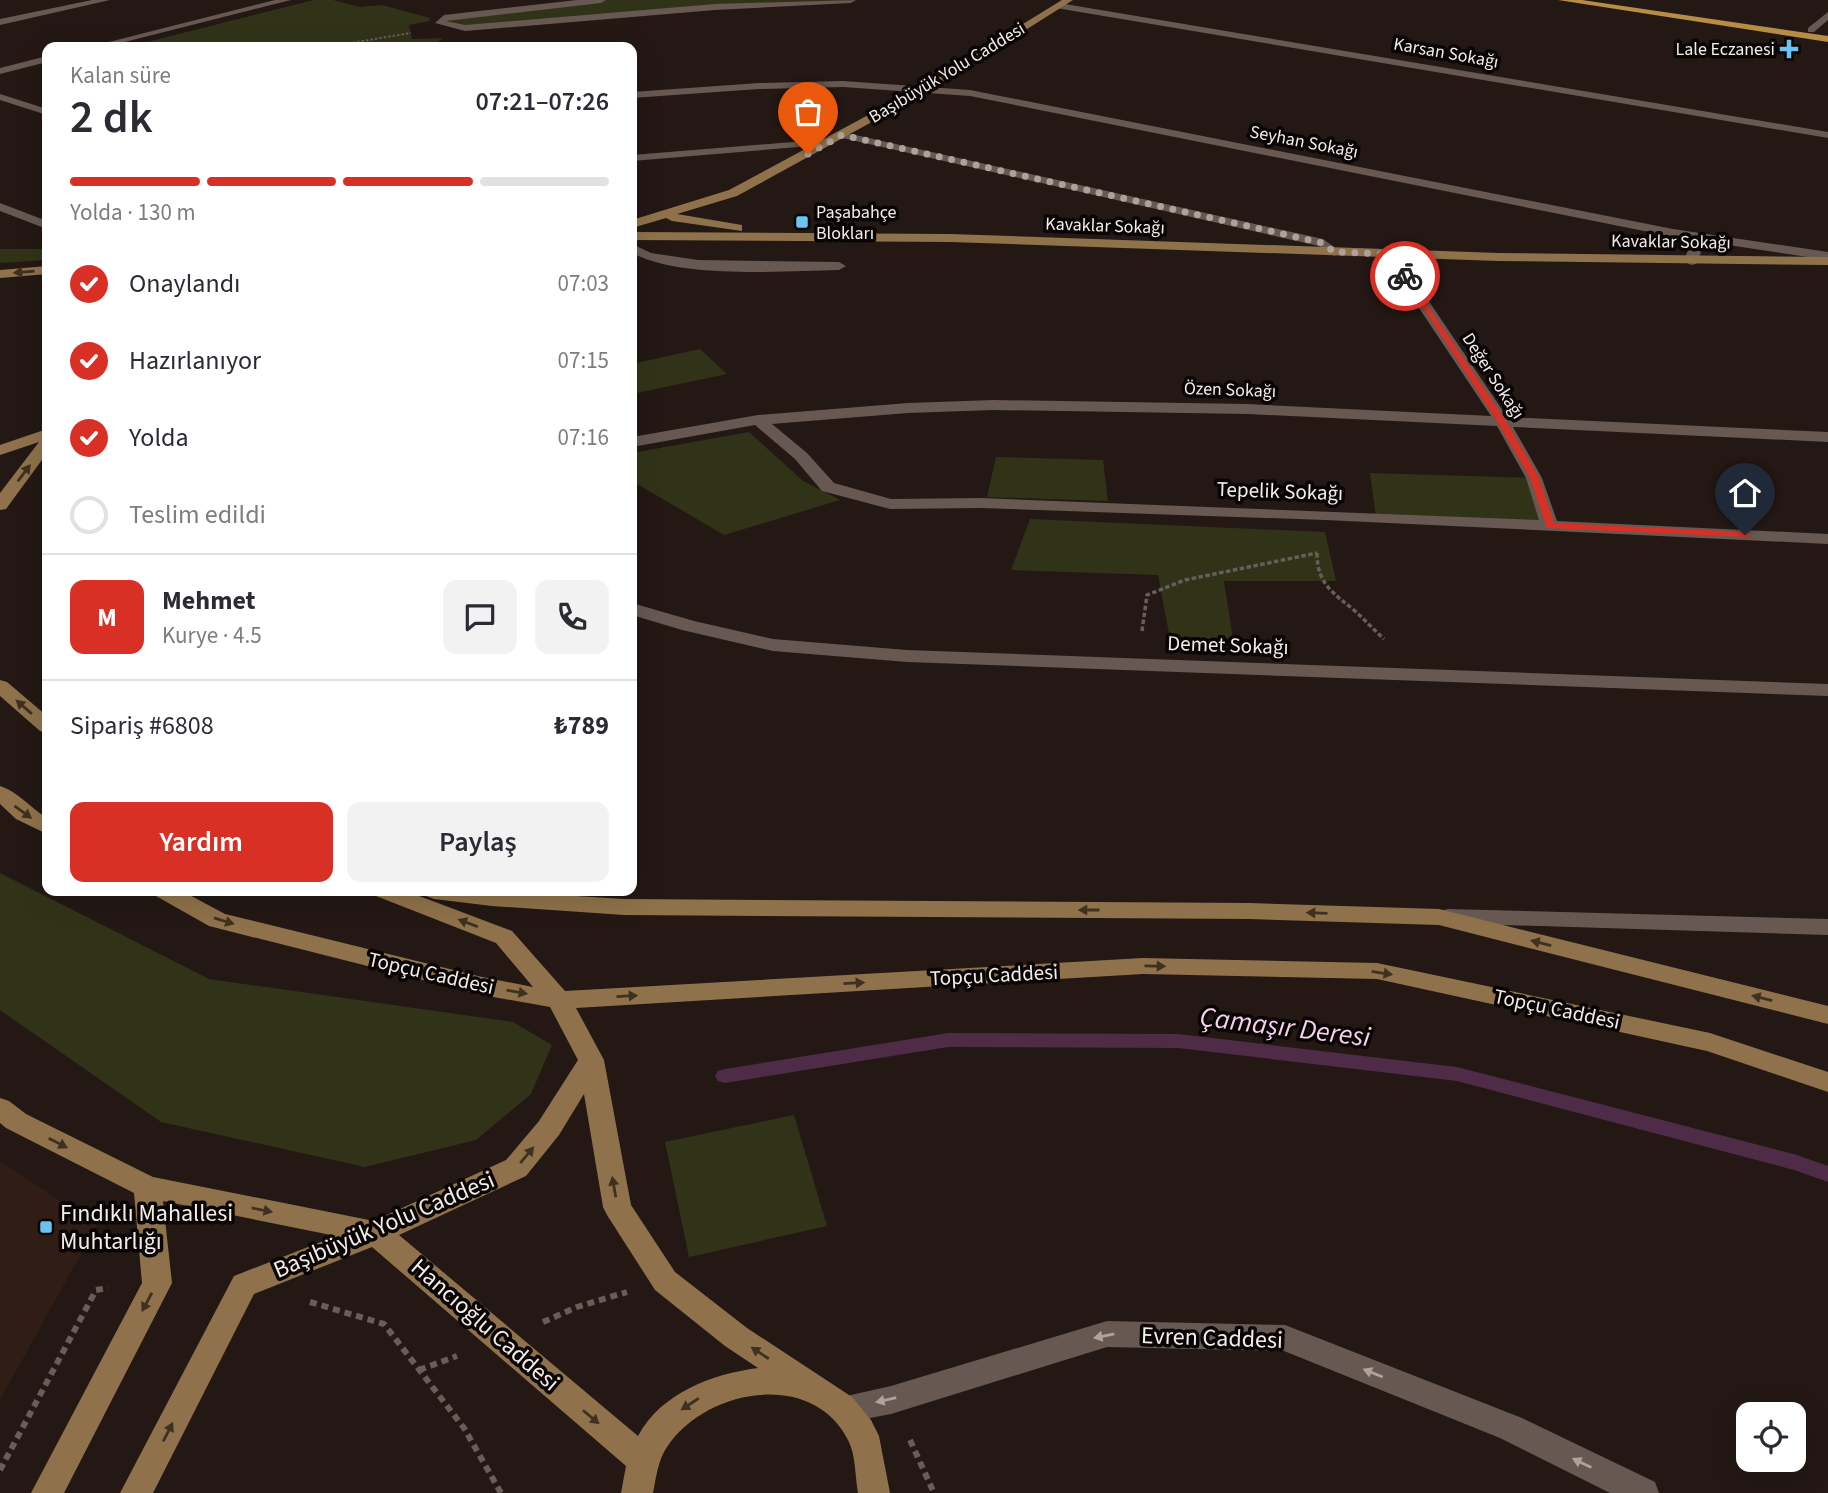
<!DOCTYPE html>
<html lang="tr">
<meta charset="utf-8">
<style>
:root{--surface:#fff;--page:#f2f2f3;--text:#2b2b33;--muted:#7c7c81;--line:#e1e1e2;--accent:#d93025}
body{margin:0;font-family:"Source Sans 3",sans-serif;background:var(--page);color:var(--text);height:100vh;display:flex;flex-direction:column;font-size:26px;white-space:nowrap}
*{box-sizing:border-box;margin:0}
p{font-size:23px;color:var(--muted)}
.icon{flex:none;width:38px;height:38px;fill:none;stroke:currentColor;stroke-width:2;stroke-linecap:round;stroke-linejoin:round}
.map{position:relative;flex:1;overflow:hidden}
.sheet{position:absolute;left:42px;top:42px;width:595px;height:854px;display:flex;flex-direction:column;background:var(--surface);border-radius:14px;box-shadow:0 7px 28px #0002}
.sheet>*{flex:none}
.tools{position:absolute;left:1736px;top:1402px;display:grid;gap:14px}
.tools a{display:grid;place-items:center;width:70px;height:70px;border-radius:14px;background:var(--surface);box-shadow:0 7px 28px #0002;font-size:35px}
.pin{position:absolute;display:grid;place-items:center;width:60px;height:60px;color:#fff;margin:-72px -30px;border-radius:50% 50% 50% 0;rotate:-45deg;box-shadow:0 0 7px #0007}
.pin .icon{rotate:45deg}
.courier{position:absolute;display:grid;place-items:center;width:70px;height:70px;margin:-35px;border:5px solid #d93025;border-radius:50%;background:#fff;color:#222;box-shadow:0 2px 9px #0007}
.headline em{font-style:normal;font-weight:600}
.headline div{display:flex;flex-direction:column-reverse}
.headline{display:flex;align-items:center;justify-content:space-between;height:119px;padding:0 28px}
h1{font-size:46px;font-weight:600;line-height:52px}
.bar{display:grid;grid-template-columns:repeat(4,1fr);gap:10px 7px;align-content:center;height:84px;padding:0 28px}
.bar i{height:9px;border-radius:5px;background:var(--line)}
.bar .on{background:var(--accent)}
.bar p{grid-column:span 4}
.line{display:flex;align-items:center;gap:18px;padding:0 28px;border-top:2px solid var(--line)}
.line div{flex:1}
.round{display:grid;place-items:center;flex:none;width:74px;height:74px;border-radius:14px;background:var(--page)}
ol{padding:0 28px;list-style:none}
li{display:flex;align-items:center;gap:21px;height:77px}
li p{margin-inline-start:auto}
li .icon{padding:7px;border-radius:50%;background:var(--accent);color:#fff;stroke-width:4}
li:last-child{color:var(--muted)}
li i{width:38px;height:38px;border:4px solid var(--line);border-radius:50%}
.action{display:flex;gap:14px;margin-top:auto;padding:14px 28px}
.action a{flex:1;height:80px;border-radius:14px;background:var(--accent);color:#fff;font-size:28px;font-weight:600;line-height:80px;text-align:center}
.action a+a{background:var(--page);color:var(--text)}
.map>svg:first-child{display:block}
</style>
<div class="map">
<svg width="1828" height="1493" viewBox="0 0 1828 1493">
<rect width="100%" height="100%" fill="#231813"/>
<polygon fill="#301e16" points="0,1161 97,1225 0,1400"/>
<g fill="#313319">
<polygon points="314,0 333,0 360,7 382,5 430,18 429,21 409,25 412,39 443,38 432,47 127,47"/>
<polygon points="601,0 851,0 450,27 444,18"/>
<polygon points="0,249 47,249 47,260 0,263"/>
<polygon points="700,349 727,374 632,394 632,364"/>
<polygon points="749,432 803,481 840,500 724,535 632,481 632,453"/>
<polygon points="996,457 1103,460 1108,501 987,497"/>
<polygon points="1370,473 1534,478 1550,526 1376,517"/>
<polygon points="1030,519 1325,532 1336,581 1224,581 1233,639 1170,639 1158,575 1011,570"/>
<polygon points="0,873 209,979 513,1022 552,1045 531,1094 476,1140 365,1167 161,1122 0,1010"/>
<polygon points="794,1115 827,1226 689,1257 665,1142"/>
</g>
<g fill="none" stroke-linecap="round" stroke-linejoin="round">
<polygon fill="#4e2b46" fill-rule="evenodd" points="948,1033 1178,1034 1457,1067 1797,1155 1828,1166 1828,1182 1794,1170 1457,1081 1178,1048 948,1047 725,1083 718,1081 715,1076 718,1071 725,1069"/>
<polyline stroke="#685e59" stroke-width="2" stroke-dasharray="2.5 2" stroke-linecap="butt" points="326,47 411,33"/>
<g stroke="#685e59" stroke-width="3.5" stroke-dasharray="4.5 2.5" stroke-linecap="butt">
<path d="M1317,553C1317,585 1334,593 1355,611C1365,620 1374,630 1384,639"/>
<polyline points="1142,631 1147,595 1185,580 1317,553"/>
</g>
<g stroke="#685e59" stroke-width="6" stroke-dasharray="7 5" stroke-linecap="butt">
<polyline points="310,1302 384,1324 464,1428 501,1493"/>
<polyline points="543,1322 577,1307 627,1292"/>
<polyline points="419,1370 457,1356"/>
<polyline points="910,1440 934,1493"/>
<polyline points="0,1470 96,1290 108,1288"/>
</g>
<path fill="#675852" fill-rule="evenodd" d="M632,244L651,253L698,260L839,262L846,266L839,270C783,271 681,279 632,253Z"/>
<g fill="#675852" fill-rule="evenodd">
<polygon points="92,0 110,0 0,25 0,19"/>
<polygon points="275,0 291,0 105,47 89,47"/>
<polygon points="577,0 606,0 601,3 446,21 465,25 715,4 856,0 851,3 715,10 465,31 435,23 444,15"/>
<polygon points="1059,3 1828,132 1828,138 1056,8 1054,6"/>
<polygon points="1828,12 1828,20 1814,32 1808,32 1808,28"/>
<polygon points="47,56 47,62 0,74 0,68"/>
<polygon points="843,81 970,90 1673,229 1828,252 1828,260 1694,240 1702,250 1696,264 1691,265 1684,261 1688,250 1683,244 1669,236 970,96 843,87 759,89 632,98 632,92 759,83"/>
<polygon points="0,94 47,109 47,115 0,100"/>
<polygon points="842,132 1323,239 1341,252 1334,256 1319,246 838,137 836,135"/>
<polygon points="830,139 834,140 834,144 632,161 632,155"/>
<polygon points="0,203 47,221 47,229 0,211"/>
<path d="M1390,250L1395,251L1507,417L1828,432V442L1513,427L1542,478L1557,521L1828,534V544L1325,520L981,508L890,509L822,491L795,459L755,425L632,447V437L758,415L908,403L993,400L1247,404L1491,416L1383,254ZM993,410L1247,414L1497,426L1526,478L1539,520L981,498L891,499L834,483L807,453L772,424L908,413Z"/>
<polygon points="632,603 694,621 773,639 907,650 1828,684 1828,696 907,662 773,651 682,630 632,615"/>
<polygon points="1448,909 1828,919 1828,935 1440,923 1436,917 1440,911"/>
<polygon points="1107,1321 1285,1325 1522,1418 1655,1482 1659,1493 1610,1493 1500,1438 1284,1351 1107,1347 891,1414 844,1423 833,1419 828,1409 833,1399 891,1386"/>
</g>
<g fill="#8f724b" fill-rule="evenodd">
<polygon points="1062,0 1073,0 932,89 737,196 677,214 742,225 742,231 672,221 666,218 632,228 632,220 729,190 924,85"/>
<polygon points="632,232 950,234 1499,253 1828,257 1828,265 1499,261 950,242 632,240"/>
<polygon points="47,266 47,274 0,278 0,270"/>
<polygon points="47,429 47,453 6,509 0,510 0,493 39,442 0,455 0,445"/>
<polygon points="0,680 7,682 47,716 47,733 40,731 0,696"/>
<path d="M0,786C17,791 32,809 47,818V834L16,819L0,804Z"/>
<path d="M153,891H182L225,914L482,977L533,987L496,943L376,896L372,891H406L512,931L565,991L1143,958L1377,963L1710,1033L1828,1072V1092L1707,1051L1377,979L1143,974L576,1008L604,1060L631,1205L675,1272L747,1328L852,1397L871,1420L879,1436L890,1493H858C855,1477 856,1455 848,1440C812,1369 705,1389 667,1447C658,1460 656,1478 653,1493H621L626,1466L372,1247L254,1294L153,1493H120L234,1276L336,1236L163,1201L172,1283L64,1493H31L142,1283L134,1193L6,1128L0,1123V1098L9,1101L26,1114L153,1177L374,1221L506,1160L539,1121L578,1060L550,1007L482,995L209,926L156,896ZM584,1094L603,1207L607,1215L655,1290L725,1346L758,1368C712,1374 661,1393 638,1436L399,1235L526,1176L559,1135Z"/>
<polygon points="422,891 498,891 624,899 1249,903 1439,909 1828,1006 1828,1024 1439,925 1249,919 624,915 492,906 434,899 426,896"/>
</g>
<polygon fill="#b78c45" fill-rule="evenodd" points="1558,0 1582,0 1828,36 1828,42"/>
</g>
<defs><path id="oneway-solid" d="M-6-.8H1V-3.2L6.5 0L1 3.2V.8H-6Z" transform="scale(1.75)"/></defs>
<g fill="#3f3120">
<use href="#oneway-solid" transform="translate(24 272) rotate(175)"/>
<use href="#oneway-solid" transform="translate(24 473) rotate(-53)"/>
<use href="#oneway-solid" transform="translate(24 707) rotate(-139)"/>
<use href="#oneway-solid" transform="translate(23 812) rotate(36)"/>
<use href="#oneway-solid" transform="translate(1089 910) rotate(-180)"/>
<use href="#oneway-solid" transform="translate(1317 913) rotate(-178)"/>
<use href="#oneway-solid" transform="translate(224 921) rotate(17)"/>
<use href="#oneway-solid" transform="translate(468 923) rotate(-159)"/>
<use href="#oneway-solid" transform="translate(1541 943) rotate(-166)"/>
<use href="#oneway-solid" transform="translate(1155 966) rotate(1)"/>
<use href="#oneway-solid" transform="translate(1382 973) rotate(9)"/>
<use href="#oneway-solid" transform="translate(854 983) rotate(-3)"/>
<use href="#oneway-solid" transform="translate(517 992) rotate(10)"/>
<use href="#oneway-solid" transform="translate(627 996) rotate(-3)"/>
<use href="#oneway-solid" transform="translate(1762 998) rotate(-166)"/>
<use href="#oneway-solid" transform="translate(58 1143) rotate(27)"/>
<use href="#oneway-solid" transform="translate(527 1155) rotate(-50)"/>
<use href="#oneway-solid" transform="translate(614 1187) rotate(-100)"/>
<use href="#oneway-solid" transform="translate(262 1210) rotate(11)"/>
<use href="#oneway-solid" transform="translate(147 1302) rotate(118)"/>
<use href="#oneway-solid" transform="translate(760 1353) rotate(-147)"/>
<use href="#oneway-solid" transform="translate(690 1404) rotate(147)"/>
<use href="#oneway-solid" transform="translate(591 1417) rotate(40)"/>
<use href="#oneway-solid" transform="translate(168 1432) rotate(-63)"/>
</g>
<g fill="#aea29d">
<use href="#oneway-solid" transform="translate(1104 1336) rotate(169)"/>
<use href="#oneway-solid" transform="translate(1373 1373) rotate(-158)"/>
<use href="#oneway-solid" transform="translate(886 1400) rotate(167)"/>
<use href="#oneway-solid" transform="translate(1582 1463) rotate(-154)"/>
</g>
<polygon fill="#d93025" points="1402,275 1407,275 1506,421 1539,478 1554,523 1745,532 1750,535 1748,537 1547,528 1530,478 1497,421"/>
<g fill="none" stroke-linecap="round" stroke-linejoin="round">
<polyline stroke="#aba29d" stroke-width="7" stroke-dasharray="0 12.6" points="808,154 842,135 1323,243 1334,252 1390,254 1405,276"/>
</g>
<g fill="#69c4f1" stroke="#090504" stroke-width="2.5">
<path d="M1785.5 38.5h7v7h7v7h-7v7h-7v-7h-7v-7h7z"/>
<rect x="795" y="215" width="14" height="14" rx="3.5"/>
<rect x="39" y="1220" width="14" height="14" rx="3.5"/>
</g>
<g text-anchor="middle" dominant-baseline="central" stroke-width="7" stroke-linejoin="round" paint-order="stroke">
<g font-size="18" fill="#f4ece8" stroke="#090504" text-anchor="end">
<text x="1775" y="49">Lale Eczanesi</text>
<text x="816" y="212" text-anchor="start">Paşabahçe<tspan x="816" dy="21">Blokları</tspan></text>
</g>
<g font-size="18" fill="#f4ece8" stroke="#090504">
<text transform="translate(1446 53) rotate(10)">Karsan Sokağı</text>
<text transform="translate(947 73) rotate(-31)">Başıbüyük Yolu Caddesi</text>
<text transform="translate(1304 142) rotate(11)">Seyhan Sokağı</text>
<text transform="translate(1105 226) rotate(2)">Kavaklar Sokağı</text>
<text transform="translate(1671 242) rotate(1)">Kavaklar Sokağı</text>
<text transform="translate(1493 376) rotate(57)">Değer Sokağı</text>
<text transform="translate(1230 390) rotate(2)">Özen Sokağı</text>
</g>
<g font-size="21" fill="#f4ece8" stroke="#090504">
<text transform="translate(1280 491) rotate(2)">Tepelik Sokağı</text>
<text transform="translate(1228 645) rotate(2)">Demet Sokağı</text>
<text transform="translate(431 973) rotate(13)">Topçu Caddesi</text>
<text transform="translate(994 975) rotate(-3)">Topçu Caddesi</text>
<text transform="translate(1557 1009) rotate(12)">Topçu Caddesi</text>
</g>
<g font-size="24" fill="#f4ece8" stroke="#090504" text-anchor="start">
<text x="60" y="1213">Fındıklı Mahallesi<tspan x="60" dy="28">Muhtarlığı</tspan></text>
</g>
<g font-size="24" fill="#f4ece8" stroke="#090504">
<text transform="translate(384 1225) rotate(-23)">Başıbüyük Yolu Caddesi</text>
<text transform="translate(485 1325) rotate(41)">Hancıoğlu Caddesi</text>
<text transform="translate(1212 1338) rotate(2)">Evren Caddesi</text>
</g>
<g font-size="28" font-style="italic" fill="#f8d1ee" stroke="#090504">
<text transform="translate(1285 1027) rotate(7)">Çamaşır Deresi</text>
</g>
</g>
</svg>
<div class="tools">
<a><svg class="icon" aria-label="locate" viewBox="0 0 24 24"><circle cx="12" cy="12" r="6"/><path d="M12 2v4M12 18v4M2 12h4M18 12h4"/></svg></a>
</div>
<div class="pin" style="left:808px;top:154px;background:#ea580c"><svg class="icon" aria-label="bag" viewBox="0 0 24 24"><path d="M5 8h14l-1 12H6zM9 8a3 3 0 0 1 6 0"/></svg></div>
<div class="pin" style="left:1745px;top:535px;background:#1f2937"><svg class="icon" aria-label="home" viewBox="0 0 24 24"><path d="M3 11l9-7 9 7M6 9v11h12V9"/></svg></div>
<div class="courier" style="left:1405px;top:276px"><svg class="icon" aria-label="bike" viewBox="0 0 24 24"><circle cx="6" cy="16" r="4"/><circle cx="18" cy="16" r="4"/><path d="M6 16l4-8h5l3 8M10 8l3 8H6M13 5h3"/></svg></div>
<section class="sheet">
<div class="headline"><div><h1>2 dk</h1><p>Kalan süre</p></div><em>07:21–07:26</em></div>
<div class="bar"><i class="on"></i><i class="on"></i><i class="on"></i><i></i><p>Yolda · 130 m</p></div>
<ol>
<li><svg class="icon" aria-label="check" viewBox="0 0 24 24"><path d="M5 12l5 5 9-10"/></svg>Onaylandı<p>07:03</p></li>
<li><svg class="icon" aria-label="check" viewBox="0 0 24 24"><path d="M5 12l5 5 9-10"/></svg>Hazırlanıyor<p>07:15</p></li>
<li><svg class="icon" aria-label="check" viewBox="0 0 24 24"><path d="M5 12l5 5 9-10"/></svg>Yolda<p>07:16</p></li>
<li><i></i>Teslim edildi</li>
</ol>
<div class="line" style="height:126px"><b class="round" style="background:var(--accent);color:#fff">M</b><div><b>Mehmet</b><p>Kurye · 4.5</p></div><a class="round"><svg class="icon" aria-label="chat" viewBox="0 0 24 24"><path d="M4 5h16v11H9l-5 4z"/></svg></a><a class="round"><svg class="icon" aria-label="phone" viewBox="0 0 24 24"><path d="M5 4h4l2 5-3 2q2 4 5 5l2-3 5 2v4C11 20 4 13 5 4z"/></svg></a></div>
<div class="line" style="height:91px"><div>Sipariş #6808</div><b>₺789</b></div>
<div class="action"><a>Yardım</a><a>Paylaş</a></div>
</section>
</div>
